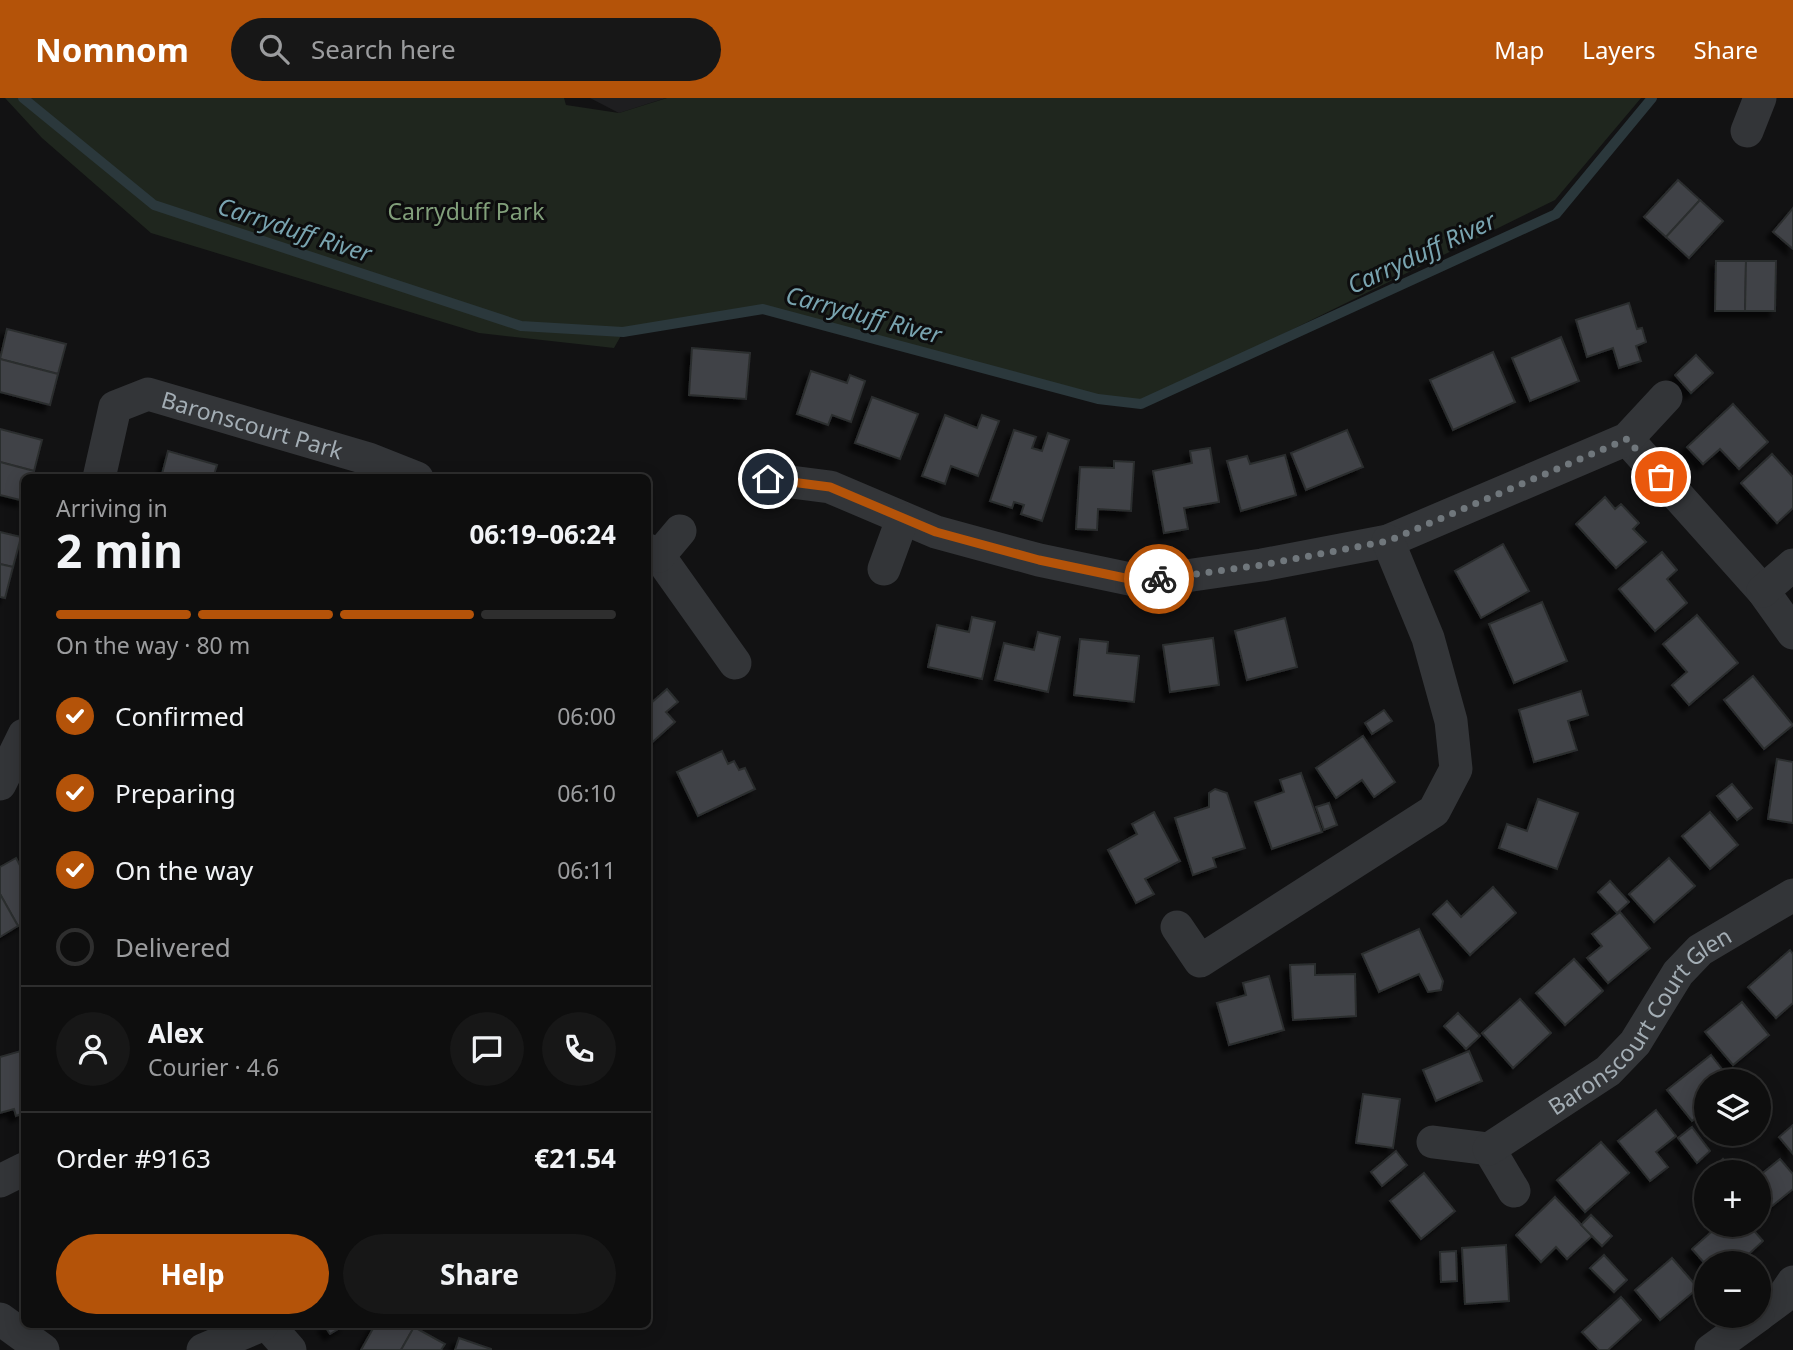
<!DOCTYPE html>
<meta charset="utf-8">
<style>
:root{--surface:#0e0e0e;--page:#171717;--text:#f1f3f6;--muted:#9b9c9e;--line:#2e2e2e;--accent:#b45309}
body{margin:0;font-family:"Noto Sans",sans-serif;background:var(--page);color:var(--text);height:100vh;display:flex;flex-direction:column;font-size:26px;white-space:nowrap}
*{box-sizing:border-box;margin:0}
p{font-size:23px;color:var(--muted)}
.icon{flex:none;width:38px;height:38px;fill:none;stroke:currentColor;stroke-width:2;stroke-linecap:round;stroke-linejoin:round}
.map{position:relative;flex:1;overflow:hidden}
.sheet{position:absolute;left:21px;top:376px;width:630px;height:854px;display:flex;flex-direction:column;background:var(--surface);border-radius:10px;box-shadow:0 4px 18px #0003,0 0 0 2px var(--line)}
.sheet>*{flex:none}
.buttons{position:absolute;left:1694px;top:971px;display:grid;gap:14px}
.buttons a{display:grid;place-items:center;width:77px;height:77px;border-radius:50%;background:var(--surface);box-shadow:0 4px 18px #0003,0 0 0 2px var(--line);font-size:35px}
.pin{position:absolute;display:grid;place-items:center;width:60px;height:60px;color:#fff;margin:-30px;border:4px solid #fff;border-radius:50%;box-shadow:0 2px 7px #0007}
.courier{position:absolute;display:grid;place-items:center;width:70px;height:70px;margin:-35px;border:5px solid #b45309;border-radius:50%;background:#fff;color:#222;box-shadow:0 2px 9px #0007}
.summary em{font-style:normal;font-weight:700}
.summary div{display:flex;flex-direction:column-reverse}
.summary{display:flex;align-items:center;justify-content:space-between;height:119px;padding:0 35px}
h1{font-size:46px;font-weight:700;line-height:52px}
.bar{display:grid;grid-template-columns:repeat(4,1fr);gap:10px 7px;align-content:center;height:84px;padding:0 35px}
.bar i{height:9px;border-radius:5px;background:var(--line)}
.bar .on{background:var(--accent)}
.bar p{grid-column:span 4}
.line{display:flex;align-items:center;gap:18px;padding:0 35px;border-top:2px solid var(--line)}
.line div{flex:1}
.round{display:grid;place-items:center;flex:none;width:74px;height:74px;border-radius:37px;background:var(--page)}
ol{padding:0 35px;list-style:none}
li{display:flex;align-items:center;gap:21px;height:77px}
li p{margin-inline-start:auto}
li .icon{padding:7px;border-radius:50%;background:var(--accent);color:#fff;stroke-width:4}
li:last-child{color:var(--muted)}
li i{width:38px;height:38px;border:4px solid var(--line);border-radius:50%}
.button{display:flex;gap:14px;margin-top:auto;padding:14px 35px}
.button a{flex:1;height:80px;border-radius:42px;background:var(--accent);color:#fff;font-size:28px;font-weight:700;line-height:80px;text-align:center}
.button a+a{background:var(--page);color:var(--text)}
header{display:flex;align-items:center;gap:42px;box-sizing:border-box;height:98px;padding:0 35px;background:var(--accent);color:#fff}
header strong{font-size:33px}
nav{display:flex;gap:38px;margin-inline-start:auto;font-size:24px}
.search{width:490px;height:63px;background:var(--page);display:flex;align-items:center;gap:18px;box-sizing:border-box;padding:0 24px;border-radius:38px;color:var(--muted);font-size:26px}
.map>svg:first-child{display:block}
</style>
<header>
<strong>Nomnom</strong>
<div class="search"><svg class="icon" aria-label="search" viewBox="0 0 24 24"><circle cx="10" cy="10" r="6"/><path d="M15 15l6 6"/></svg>Search here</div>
<nav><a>Map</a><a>Layers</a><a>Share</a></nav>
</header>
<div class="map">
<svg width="1793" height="1252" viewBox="0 0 1793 1252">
<defs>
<filter id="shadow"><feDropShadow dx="-6" dy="6" stdDeviation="2" flood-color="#0009"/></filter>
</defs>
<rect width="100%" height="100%" fill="#121213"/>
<polygon fill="#1e1e20" points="590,0 666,0 619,15"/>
<polygon fill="#1f261e" points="5,0 564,0 566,7 619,15 667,0 1641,0 1555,102 1141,306 1098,301 763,211 623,234 614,250 479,235 151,135 42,40"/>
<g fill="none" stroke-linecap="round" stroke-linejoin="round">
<polyline stroke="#2b383c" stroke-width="10" points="23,0 154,107 521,228 623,234 763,211 1098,301 1141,306 1556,116 1652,0"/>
</g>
<g fill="#414346" stroke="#2c2d2f" stroke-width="2" filter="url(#shadow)">
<polygon points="1678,82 1700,102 1666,139 1644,119"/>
<polygon points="1700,102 1723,123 1689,160 1666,139"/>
<polygon points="1793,110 1793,151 1773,134"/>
<polygon points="1716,163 1746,163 1745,213 1715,213"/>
<polygon points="1746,163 1776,163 1775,213 1745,213"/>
<polygon points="1629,205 1637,231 1642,230 1646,244 1636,248 1641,263 1619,270 1613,250 1587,259 1576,222"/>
<polygon points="7,231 66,246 58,276 0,261"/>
<polygon points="1561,239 1579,283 1530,303 1512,260"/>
<polygon points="692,250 750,255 746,301 689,297"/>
<polygon points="1493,254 1515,304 1453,332 1430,282"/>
<polygon points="1696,257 1713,275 1691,295 1675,277"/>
<polygon points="0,261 58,276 50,307 0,294"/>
<polygon points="811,273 847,285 850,277 865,283 851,324 832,317 828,327 797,316"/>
<polygon points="872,299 918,316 900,361 855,345"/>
<polygon points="1733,306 1768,344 1739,371 1720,351 1703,366 1687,349"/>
<polygon points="945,317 977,330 982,317 999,323 978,378 951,368 945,386 922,378"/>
<polygon points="0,331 42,342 34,373 0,364"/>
<polygon points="1014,332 1036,339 1032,350 1042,353 1048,335 1069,342 1042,423 1021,416 1024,407 1014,404 1012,410 990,403"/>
<polygon points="1347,332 1363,369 1306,392 1291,355"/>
<polygon points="1210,350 1219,404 1184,410 1188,431 1164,435 1153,373 1192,365 1190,353"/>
<polygon points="168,353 217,367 213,380 161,380"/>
<polygon points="1772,356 1793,379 1793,410 1777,425 1741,385"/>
<polygon points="1285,357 1296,397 1241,413 1227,363 1247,358 1250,366"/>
<polygon points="1114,363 1134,364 1131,413 1098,411 1097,432 1076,431 1080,369 1114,370"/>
<polygon points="0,364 34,373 32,380 24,380 24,403 0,397"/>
<polygon points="1605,399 1615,411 1621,406 1639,425 1633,431 1646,444 1616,470 1576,426"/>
<polygon points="0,434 21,439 13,469 0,466"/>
<polygon points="1503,446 1529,493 1481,520 1455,473"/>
<polygon points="1662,454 1677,472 1667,481 1687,505 1655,533 1619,491"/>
<polygon points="0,466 13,469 5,500 0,499"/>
<polygon points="1542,504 1567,563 1514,585 1489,526"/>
<polygon points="1697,517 1738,565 1689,607 1672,587 1687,574 1663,546"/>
<polygon points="972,519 995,524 982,581 928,569 937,527 969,534"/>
<polygon points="1285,520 1297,569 1247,582 1235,533"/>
<polygon points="1038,534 1060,539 1048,594 995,582 1004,545 1034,552"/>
<polygon points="1213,540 1219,587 1170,594 1163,547"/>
<polygon points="1080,541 1108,544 1107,555 1139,558 1134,604 1074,597"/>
<polygon points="1753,578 1793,627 1764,651 1724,602"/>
<polygon points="667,591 678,604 666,614 675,624 648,648 648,603 650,606"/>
<polygon points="1581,593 1588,617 1568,623 1577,652 1534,664 1519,612"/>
<polygon points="1384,612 1392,623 1372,636 1365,625"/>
<polygon points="1363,638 1395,684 1374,699 1362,682 1336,700 1316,670"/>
<polygon points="722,653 728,666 734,663 739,672 745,670 755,691 698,718 677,674"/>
<polygon points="1777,661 1793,664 1793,725 1768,721"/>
<polygon points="1301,675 1322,734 1272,751 1255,704 1284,694 1280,682"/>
<polygon points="1732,686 1752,710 1737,722 1717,698"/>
<polygon points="1215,691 1227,695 1245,750 1213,760 1216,769 1193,777 1175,720 1209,709 1209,695"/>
<polygon points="1538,701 1578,715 1557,771 1499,750 1507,726 1527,733"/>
<polygon points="1329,705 1337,727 1324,732 1316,709"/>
<polygon points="1154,714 1180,763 1145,781 1154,796 1136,805 1108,752 1137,736 1132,726"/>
<polygon points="1710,714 1738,747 1710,771 1682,738"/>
<polygon points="16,760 24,775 24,825 18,828 0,796 0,769"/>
<polygon points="1669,760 1695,788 1654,824 1629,796"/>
<polygon points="1610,783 1629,804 1617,815 1598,794"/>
<polygon points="1493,789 1516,815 1470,857 1433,816 1447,803 1461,819"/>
<polygon points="0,796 18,828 0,839"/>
<polygon points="1620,814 1650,850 1608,885 1587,860 1602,848 1592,836"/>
<polygon points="1419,831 1443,883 1441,892 1428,894 1419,876 1379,894 1362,856"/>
<polygon points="1790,852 1793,856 1793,905 1776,920 1748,889"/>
<polygon points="1574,861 1603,893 1565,927 1536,895"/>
<polygon points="1315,866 1315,877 1355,876 1356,918 1293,922 1290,867"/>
<polygon points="1269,878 1284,932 1229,947 1217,905 1246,897 1243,885"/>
<polygon points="1520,901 1551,935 1513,970 1482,935"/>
<polygon points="1742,904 1769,937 1733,967 1705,934"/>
<polygon points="1458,915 1480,938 1466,951 1444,928"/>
<polygon points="24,952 24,1015 16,1018 14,1011 0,1015 0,959"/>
<polygon points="1469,953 1482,983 1436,1003 1423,972"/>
<polygon points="1711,957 1732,984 1706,984 1706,1011 1692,1023 1667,992"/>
<polygon points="1363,996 1400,1001 1393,1050 1356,1045"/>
<polygon points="1656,1012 1676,1038 1656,1054 1668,1069 1650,1083 1618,1043"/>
<polygon points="1793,1027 1793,1056 1779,1039"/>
<polygon points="1692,1029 1710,1053 1697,1065 1678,1040"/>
<polygon points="1601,1044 1629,1075 1585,1114 1557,1082"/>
<polygon points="1396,1053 1407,1067 1382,1088 1371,1074"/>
<polygon points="1723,1061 1735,1074 1708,1074"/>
<polygon points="1780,1061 1793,1076 1793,1091 1761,1117 1759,1078"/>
<polygon points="1424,1075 1455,1113 1421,1141 1390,1103"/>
<polygon points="1555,1099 1592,1138 1567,1161 1556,1149 1541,1164 1516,1137"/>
<polygon points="1591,1117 1612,1138 1602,1148 1581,1127"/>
<polygon points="1719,1127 1749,1127 1763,1143 1738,1166 1706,1167 1692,1151"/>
<polygon points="1506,1147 1509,1203 1465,1206 1462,1150"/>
<polygon points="1456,1153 1457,1183 1441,1184 1440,1154"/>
<polygon points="1604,1157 1627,1182 1614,1194 1590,1170"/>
<polygon points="1672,1160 1698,1190 1660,1222 1635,1192"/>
<polygon points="1621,1199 1641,1222 1608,1252 1599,1252 1582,1234"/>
<polygon points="324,1227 345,1227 330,1236"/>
<polygon points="375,1227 409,1227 414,1229 401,1252 361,1252"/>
<polygon points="414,1229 445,1246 441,1252 401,1252"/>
<polygon points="459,1240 491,1251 491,1252 455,1252"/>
</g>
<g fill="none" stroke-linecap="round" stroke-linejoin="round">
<g stroke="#333538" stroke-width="33">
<polyline points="1747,33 1760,0"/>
<polyline points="1627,341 1763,493 1793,535"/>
<path id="s1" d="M99,380L115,309L148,296L369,361L417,380"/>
<polyline points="768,381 830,389 936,434 1039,462 1144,484 1262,467 1388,443 1627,341 1666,299"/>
<polyline points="648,452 659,458 735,565"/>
<polyline points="659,458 680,433"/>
<polyline points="884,471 902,422"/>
<polyline points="1763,493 1793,467"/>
<polyline points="0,686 24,637"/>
<polyline points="1177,829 1200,863 1434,713 1456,671 1451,623 1428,540 1388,443"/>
<polyline points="1433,1044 1489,1051 1514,1093"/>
<path id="s2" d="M1489,1051L1608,973L1635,945L1678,875L1700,852L1793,797"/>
<polyline points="0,1083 24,1071"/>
<polyline points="1759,1217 1782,1200 1793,1184"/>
<polyline points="0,1221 43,1252"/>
<polyline points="268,1227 290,1252"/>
<polyline points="203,1252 262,1227"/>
<polyline points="1711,1252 1758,1218"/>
</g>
</g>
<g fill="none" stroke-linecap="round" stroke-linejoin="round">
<polyline stroke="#70777c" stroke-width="7" stroke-dasharray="0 12.6" points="1159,481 1262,467 1388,443 1627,341 1661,379"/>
<polyline stroke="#b45309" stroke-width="9" points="768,381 830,389 936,434 1039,462 1144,484 1159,481"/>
</g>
<g text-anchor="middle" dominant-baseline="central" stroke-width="6" stroke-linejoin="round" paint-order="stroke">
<g font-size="23" fill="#819f7a" stroke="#0d0d0e">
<text x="466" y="113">Carryduff Park</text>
</g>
<g font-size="23" fill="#a3adb4" stroke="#0d0d0e">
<text stroke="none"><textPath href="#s1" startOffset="217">Baronscourt Park</textPath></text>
<text stroke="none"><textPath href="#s2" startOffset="201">Baronscourt Court Glen</textPath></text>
</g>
<g font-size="24" font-style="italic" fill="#79a4b0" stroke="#0d0d0e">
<text transform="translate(295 131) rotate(18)">Carryduff River</text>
<text transform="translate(1421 154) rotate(-25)">Carryduff River</text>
<text transform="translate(864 216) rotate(15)">Carryduff River</text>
</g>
</g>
</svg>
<div class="buttons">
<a><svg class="icon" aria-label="layers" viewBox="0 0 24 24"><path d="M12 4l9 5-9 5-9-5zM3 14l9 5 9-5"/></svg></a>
<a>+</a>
<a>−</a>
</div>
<div class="pin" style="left:1661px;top:379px;background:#ea580c"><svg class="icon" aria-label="bag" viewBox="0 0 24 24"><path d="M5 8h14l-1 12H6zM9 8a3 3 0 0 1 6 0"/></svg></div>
<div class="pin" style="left:768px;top:381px;background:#1f2937"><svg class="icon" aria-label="home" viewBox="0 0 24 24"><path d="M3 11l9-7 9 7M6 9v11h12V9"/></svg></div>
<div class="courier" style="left:1159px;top:481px"><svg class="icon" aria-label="bike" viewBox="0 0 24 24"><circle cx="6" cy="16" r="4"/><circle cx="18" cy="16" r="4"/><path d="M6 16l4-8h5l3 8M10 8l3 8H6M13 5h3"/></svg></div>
<section class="sheet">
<div class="summary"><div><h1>2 min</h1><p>Arriving in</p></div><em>06:19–06:24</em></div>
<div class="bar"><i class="on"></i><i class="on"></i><i class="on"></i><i></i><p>On the way · 80 m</p></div>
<ol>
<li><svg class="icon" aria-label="check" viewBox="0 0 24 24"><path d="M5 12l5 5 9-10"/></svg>Confirmed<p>06:00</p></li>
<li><svg class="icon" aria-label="check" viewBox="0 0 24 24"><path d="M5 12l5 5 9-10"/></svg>Preparing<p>06:10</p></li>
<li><svg class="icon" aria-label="check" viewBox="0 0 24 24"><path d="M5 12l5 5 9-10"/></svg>On the way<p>06:11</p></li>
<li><i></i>Delivered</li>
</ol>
<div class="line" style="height:126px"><a class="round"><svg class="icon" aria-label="person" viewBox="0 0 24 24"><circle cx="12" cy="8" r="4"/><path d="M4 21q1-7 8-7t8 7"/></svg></a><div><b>Alex</b><p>Courier · 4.6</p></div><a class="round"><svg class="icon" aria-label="chat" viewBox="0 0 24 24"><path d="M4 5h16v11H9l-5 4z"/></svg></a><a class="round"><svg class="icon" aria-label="phone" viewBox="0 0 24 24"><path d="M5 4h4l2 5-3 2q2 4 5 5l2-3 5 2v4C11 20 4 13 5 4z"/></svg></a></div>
<div class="line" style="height:91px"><div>Order #9163</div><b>€21.54</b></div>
<div class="button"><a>Help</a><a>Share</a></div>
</section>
</div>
